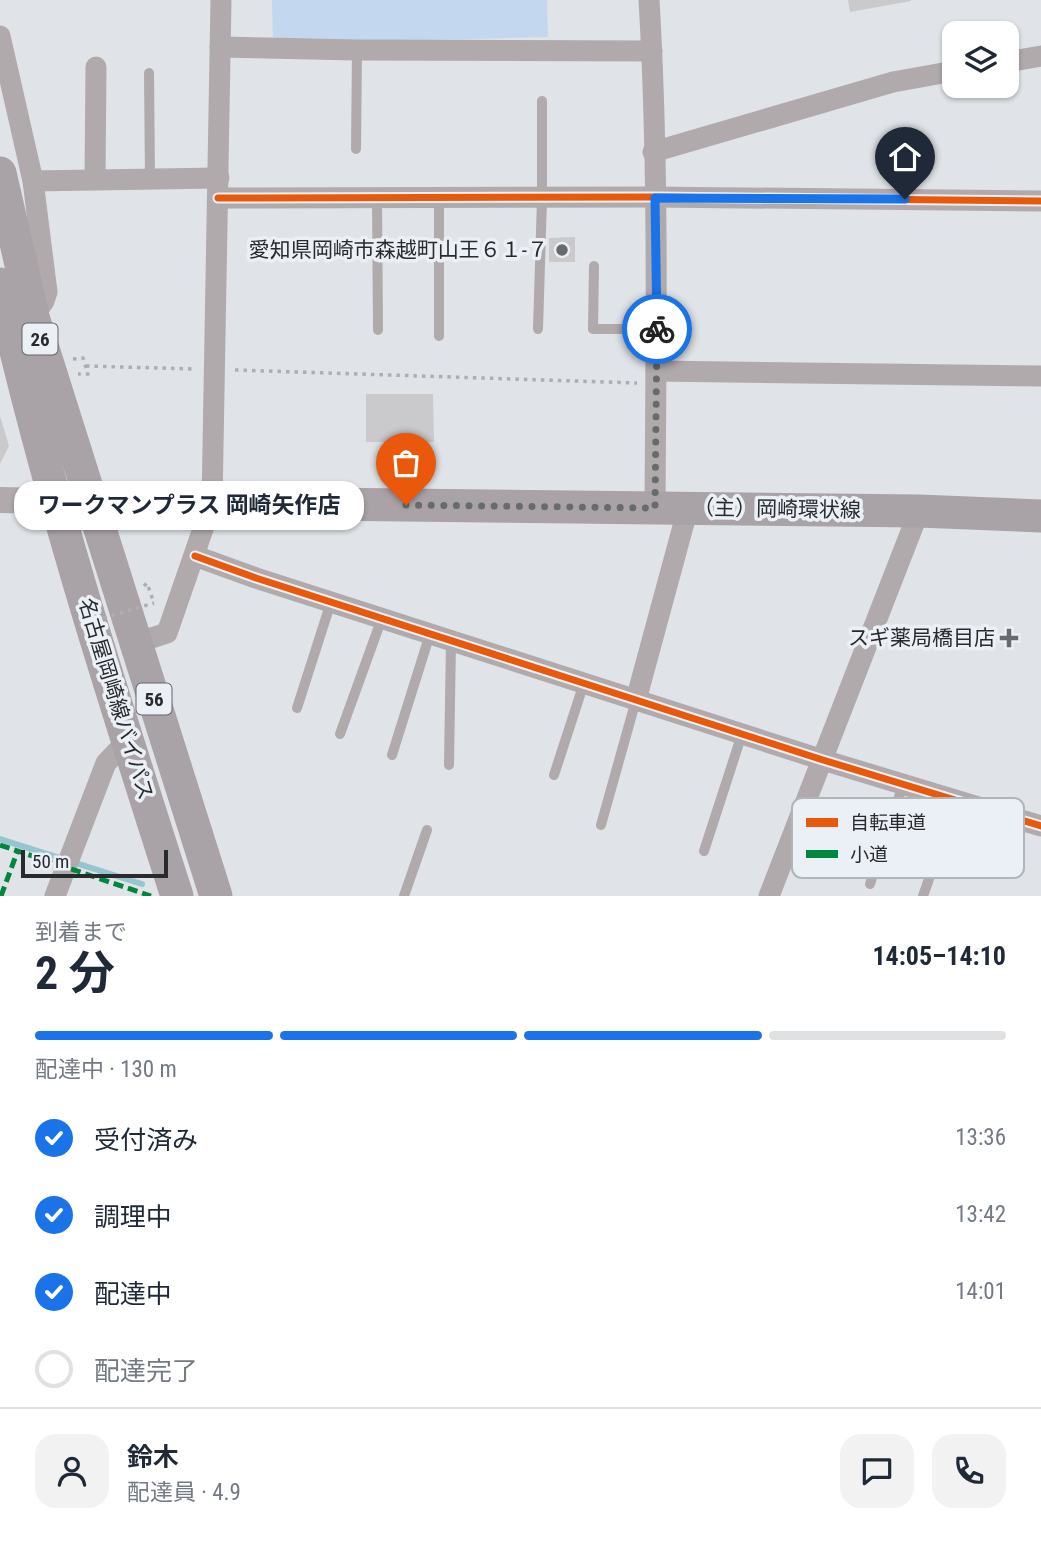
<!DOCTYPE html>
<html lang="ja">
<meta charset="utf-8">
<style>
:root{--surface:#fff;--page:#f2f2f3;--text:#1f2937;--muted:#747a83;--line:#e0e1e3;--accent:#1a73e8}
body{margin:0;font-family:"Roboto Condensed","Noto Sans JP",sans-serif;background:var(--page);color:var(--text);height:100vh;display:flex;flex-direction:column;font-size:26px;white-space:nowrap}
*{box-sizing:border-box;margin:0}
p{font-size:23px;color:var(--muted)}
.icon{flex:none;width:38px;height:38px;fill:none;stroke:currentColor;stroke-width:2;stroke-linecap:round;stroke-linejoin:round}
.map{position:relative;height:896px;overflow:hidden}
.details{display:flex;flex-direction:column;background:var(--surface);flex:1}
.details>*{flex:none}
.controls{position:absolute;left:942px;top:21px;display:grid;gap:14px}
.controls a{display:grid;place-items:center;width:77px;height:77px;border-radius:14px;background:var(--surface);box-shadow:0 2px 5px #0004;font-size:35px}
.scale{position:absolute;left:21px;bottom:18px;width:147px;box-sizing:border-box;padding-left:7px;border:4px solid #282a2d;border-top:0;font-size:19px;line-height:24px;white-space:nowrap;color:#282a2d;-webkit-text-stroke:5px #ebf0f7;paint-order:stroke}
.pin{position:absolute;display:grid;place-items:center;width:60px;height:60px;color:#fff;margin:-72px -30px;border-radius:50% 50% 50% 0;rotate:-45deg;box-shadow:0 0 7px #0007}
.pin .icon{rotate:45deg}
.courier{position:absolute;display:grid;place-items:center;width:70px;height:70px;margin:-35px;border:5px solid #1a73e8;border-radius:50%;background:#fff;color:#222;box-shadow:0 2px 9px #0007}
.bubble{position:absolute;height:49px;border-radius:21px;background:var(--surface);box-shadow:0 2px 5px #0004;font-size:23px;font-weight:700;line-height:49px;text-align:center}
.headline em{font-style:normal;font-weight:700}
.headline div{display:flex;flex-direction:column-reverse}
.headline{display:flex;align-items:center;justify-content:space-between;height:119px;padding:0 35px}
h1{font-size:46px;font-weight:700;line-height:52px}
.bar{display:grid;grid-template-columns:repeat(4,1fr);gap:10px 7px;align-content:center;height:84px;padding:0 35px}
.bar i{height:9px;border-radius:5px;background:var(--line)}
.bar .active{background:var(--accent)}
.bar p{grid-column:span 4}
.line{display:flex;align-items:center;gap:18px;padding:0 35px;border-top:2px solid var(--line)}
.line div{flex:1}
.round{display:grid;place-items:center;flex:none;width:74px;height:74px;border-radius:21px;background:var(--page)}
ol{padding:0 35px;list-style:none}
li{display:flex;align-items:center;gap:21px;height:77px}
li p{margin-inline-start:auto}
li .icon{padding:7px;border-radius:50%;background:var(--accent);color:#fff;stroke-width:4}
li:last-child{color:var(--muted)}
li i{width:38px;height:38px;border:4px solid var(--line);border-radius:50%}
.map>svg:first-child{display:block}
</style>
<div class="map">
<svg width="1041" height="896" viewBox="0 0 1041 896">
<rect width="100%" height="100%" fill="#e0e3e7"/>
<polygon fill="#c3d7ef" points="272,0 547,0 548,37 273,44"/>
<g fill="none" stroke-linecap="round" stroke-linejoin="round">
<polyline stroke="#96c4cf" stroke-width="6" points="0,839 142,884"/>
</g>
<g fill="#cac9cb">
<polygon points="848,0 911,0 911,1 850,12"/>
<polygon points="575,237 575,262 549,262 549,238"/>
<polygon points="366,394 433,394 434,442 366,442"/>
<polygon points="0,416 9,446 0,464"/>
</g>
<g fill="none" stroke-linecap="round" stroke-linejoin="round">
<g stroke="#b0adaf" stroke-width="3.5" stroke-dasharray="3.5 5" stroke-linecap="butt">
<polyline points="73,359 83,358 88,374 78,374"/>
<polyline points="86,366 196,369"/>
<polyline points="235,370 637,383"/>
<polyline points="144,586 147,583 154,603"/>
</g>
<g stroke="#b0aaac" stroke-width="10">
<polyline points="149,73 150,181"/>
<polyline points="356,149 357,50"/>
<polyline points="377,199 378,330"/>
<polyline points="439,199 439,336"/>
<polyline points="594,266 593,329 657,329"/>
<polyline points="538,329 542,199 542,101"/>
<polyline points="297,708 331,602"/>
<polyline points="340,734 382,618"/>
<polyline points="392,755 430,634"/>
<polyline points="449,765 451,641"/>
<polyline points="554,775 584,683"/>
<polyline points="601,825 636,700"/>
<polyline points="704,851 742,734"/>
<polyline points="870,884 903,785"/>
<polyline points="404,896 427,830"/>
<polyline points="923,896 956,802"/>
</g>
<g stroke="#b0aaac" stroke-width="21">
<path d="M649,0C659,169 656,339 655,508"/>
<polyline points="0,36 33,181 47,292 44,301 33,317"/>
<polyline points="220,47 357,50 652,51"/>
<polyline points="1006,62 1041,56"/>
<polyline points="653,152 893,82 954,71"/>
<polyline points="95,179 96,67"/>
<polyline points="33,181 219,178"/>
<polyline points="218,198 655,197 1041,201"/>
<polyline points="656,371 1041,376"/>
<polyline points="195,556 256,578 823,760 1041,826"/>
<polyline points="136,643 167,633 212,503 221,0"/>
<polyline points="636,700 688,508"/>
<polyline points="55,896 106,763 127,741"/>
<polyline points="769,896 919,511"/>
</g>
<polyline stroke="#b0aaac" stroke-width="26" points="0,500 56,501"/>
<g stroke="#a9a2a6" stroke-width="33">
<polyline points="0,173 33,317 216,896"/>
<path d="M0,284C47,491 112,694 177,896"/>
<polyline points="56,501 919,511 1041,516"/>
</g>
<polyline stroke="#b0adaf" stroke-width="3.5" stroke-dasharray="3.5 5" stroke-linecap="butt" points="79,625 154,603"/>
<g stroke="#00873e" stroke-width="5" stroke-dasharray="10 5" stroke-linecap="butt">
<polyline points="0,845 151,896"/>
<polyline points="1,896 18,850"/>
</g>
<g stroke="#ebf0f7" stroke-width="11">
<g id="cycleway">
<polyline points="218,198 655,197 1041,201"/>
<polyline points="195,556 256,578 823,760 1041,826"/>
</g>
</g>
<use href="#cycleway" stroke="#e8590c" stroke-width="7"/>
</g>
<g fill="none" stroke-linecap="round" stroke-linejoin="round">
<polyline stroke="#686b6e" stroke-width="7" stroke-dasharray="0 12.6" points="406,505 655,508 657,329"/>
<polyline stroke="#1a73e8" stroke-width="9" points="657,329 655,198 905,199"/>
</g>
<g fill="#686b6e" stroke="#ebf0f7" stroke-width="2.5">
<circle cx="562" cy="250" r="7"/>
<path d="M1005.5 627.5h7v7h7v7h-7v7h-7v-7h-7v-7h7z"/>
</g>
<g text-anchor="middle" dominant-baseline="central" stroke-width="7" stroke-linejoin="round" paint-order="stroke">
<g fill="#ebf0f7" stroke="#62656a" stroke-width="2">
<rect x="22.5" y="323.5" width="35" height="31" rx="5"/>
<rect x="136.5" y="683.5" width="35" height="31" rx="5"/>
</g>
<g font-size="19" font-weight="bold" fill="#282a2d">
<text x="40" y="339">26</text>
<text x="154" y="699">56</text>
</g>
<g font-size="21" fill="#282a2d" stroke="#ebf0f7" text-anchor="end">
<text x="548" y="250">愛知県岡崎市森越町山王６１‐７</text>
<text x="995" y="638">スギ薬局橋目店</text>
</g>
<g font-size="21" fill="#282a2d" stroke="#ebf0f7">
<text transform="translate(777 509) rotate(1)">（主）岡崎環状線</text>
<text transform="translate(116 699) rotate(73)">名古屋岡崎線バイパス</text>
</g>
</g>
<rect x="792" y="798" width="232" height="80" rx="10" fill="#ebf0f7" stroke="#b0b5ba" stroke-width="2"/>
<rect x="806" y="818" width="32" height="9" fill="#e8590c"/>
<rect x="806" y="850" width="32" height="8" fill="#00873e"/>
<g font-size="19" fill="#282a2d">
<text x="850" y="829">自転車道</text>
<text x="850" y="861">小道</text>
</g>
</svg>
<div class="controls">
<a><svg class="icon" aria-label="layers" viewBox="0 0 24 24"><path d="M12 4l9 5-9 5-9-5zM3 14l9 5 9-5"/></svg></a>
</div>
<div class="scale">50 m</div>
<div class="pin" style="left:406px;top:505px;background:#ea580c"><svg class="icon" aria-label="bag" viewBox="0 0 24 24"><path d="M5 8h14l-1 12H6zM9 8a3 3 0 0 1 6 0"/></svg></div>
<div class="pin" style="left:905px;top:199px;background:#1f2937"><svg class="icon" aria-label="home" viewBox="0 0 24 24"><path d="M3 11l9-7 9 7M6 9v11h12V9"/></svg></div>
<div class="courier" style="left:657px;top:329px"><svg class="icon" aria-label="bike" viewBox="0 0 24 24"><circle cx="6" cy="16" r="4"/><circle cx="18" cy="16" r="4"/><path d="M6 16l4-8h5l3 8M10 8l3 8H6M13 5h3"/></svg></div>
<div class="bubble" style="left:14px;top:481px;width:350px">ワークマンプラス 岡崎矢作店</div>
</div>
<section class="details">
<div class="headline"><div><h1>2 分</h1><p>到着まで</p></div><em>14:05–14:10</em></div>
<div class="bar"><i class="active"></i><i class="active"></i><i class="active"></i><i></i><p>配達中 · 130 m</p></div>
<ol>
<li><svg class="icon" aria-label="check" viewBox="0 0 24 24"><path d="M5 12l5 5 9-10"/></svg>受付済み<p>13:36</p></li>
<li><svg class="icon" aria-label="check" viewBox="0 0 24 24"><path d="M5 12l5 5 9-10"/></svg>調理中<p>13:42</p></li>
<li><svg class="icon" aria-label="check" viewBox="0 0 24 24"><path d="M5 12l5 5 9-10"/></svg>配達中<p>14:01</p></li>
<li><i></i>配達完了</li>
</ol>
<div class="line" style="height:126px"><a class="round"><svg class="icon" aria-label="person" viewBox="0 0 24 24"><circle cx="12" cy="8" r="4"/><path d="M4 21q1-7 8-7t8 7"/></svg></a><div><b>鈴木</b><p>配達員 · 4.9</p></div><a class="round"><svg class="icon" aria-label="chat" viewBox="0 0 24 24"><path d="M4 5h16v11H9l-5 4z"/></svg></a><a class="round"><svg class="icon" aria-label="phone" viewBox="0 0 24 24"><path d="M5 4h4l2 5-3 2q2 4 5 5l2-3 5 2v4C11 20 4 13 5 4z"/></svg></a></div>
</section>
